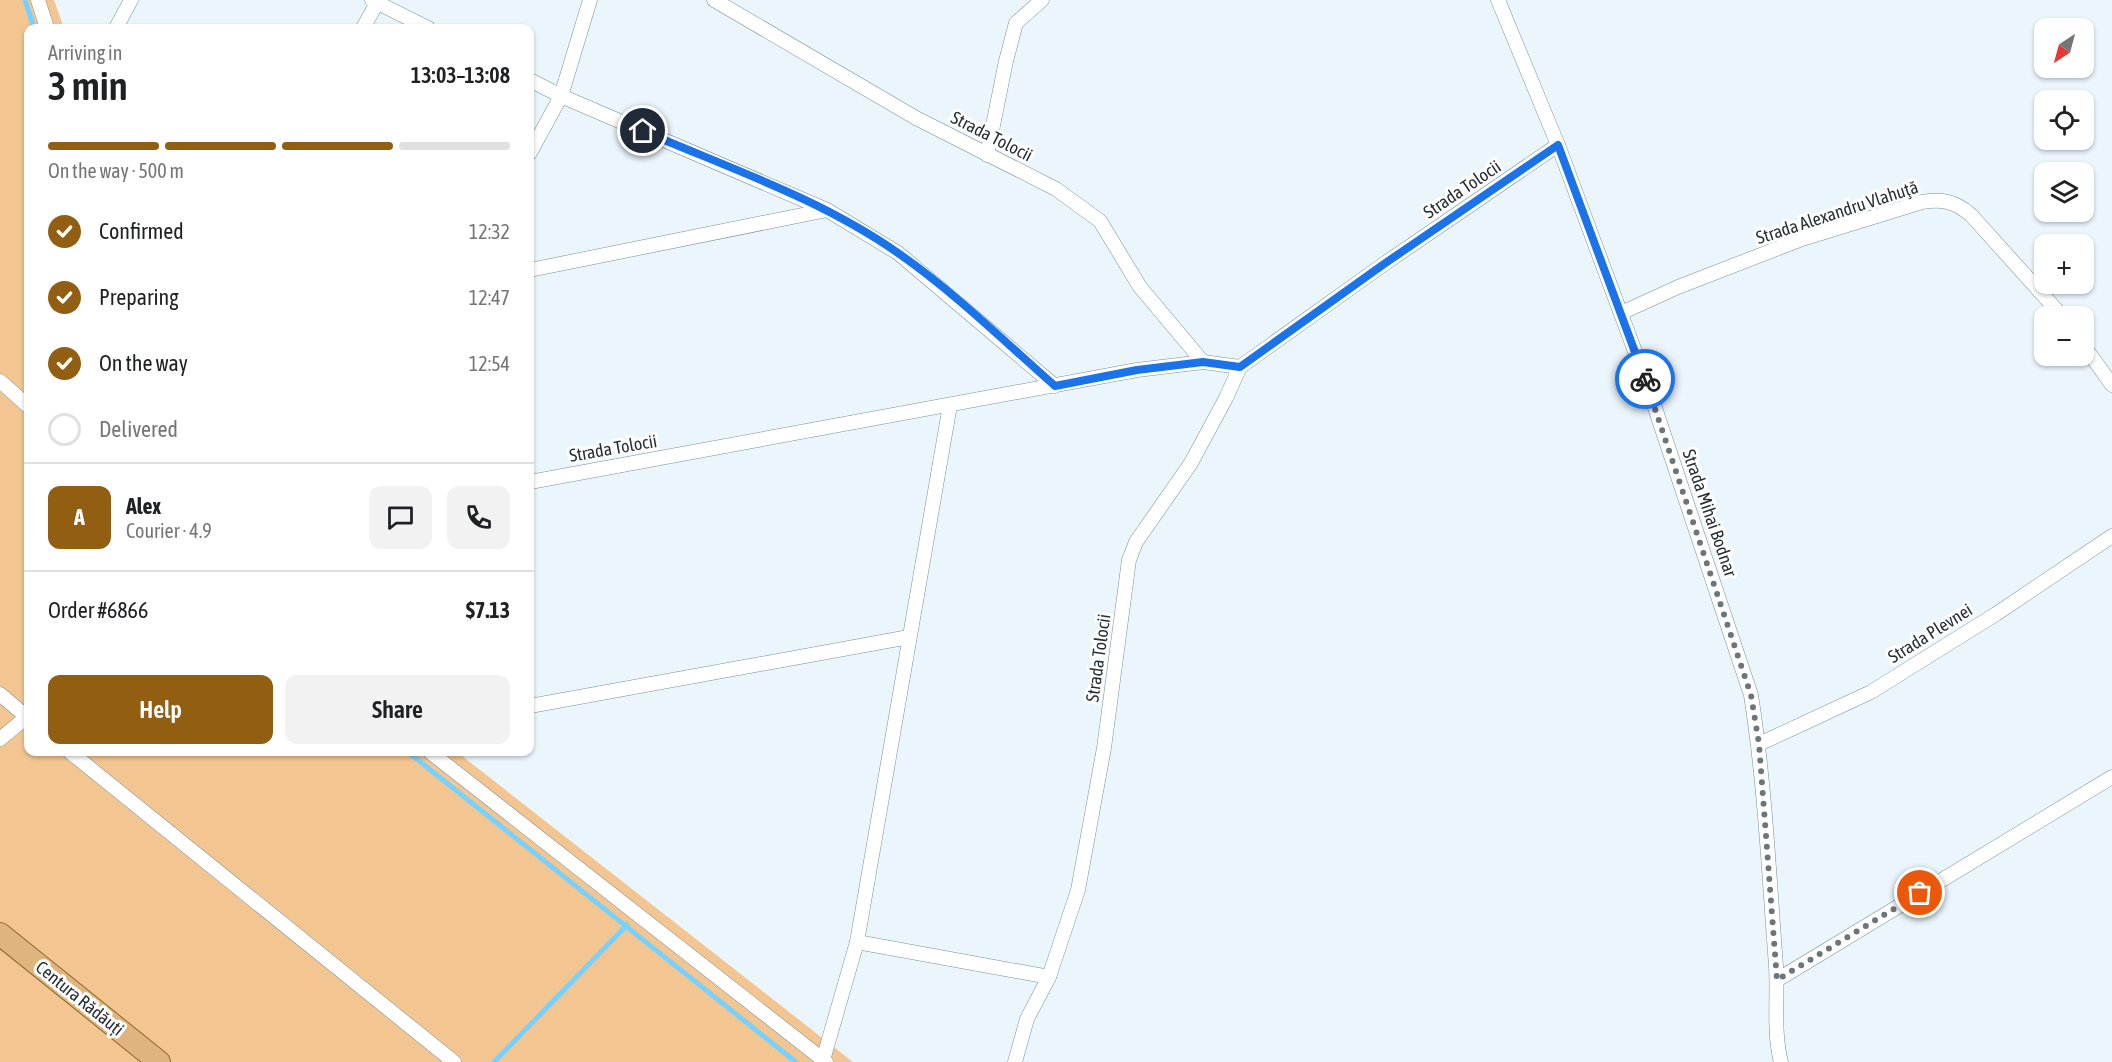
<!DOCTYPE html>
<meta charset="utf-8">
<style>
:root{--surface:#fff;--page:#f2f2f2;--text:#202124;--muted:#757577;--line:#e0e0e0;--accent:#925e12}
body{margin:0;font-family:"Asap Condensed",sans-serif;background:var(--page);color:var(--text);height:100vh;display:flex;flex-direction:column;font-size:22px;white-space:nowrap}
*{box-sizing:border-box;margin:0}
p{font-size:20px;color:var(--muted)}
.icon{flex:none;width:33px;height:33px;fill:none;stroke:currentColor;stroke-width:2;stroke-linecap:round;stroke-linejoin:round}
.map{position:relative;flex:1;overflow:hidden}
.drawer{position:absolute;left:24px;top:24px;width:510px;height:732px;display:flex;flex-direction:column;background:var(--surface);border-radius:12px;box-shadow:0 2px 4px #0004}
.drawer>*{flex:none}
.needle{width:39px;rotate:216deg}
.fabs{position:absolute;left:2034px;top:18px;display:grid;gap:12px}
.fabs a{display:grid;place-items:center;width:60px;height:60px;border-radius:12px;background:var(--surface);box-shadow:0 2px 4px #0004;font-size:30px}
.pin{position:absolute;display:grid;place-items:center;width:51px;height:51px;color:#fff;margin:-26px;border:3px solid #fff;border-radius:50%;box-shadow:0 2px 6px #0007}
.courier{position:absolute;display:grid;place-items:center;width:60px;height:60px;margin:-30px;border:4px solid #1a73e8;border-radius:50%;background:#fff;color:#222;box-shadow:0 2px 8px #0007}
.head em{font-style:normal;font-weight:600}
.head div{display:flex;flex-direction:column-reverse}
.head{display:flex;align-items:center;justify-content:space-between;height:102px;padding:0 24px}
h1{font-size:39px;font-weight:600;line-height:45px}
.bar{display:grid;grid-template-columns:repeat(4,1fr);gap:9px 6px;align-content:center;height:72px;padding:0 24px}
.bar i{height:8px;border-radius:4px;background:var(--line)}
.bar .on{background:var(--accent)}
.bar p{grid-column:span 4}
.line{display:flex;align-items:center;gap:15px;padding:0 24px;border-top:2px solid var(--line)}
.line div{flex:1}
.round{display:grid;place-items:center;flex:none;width:63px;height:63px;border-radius:12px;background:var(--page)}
ol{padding:0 24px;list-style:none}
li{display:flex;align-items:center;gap:18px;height:66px}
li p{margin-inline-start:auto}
li .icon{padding:6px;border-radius:50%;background:var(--accent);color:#fff;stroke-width:4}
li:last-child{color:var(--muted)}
li i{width:33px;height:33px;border:3px solid var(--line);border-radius:50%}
.primary-button{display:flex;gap:12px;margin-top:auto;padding:12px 24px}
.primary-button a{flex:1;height:69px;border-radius:12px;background:var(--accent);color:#fff;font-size:24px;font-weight:600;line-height:69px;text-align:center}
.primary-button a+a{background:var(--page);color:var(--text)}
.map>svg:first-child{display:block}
</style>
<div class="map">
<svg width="2112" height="1062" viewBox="0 0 2112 1062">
<rect width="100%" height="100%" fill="#ebf6fc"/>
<polygon fill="#f3c591" points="0,0 54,0 64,28 28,28 28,752 457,752 853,1062 0,1062"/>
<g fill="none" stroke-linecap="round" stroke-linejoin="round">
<g stroke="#78d1fd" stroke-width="5">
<polyline points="25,0 34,28"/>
<polyline points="408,752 796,1062"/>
<polyline points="494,1062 627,925"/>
</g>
<g stroke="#77909d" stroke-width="15">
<g id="street">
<polyline points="38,0 47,28"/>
<polyline points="372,0 428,28"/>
<polyline points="714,0 916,118 1056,189 1100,221 1140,287 1203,362"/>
<path d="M1498,0L1558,145L1646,381L1751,695C1765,784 1769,875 1776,966C1778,998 1773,1031 1781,1062"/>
<polyline points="116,28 131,0"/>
<polyline points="363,28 377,3"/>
<polyline points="530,80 561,96 827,210 898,253 1055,386"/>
<polyline points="530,153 561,96 590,0"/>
<polyline points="987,155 1006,61 1016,23 1042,0"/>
<polyline points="530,270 827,210"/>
<path d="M1621,313L1678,287L1802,239L1922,202C1942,199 1955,201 1971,215L2062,316"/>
<polyline points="2084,346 2112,385"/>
<polyline points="0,381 28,406"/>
<polyline points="530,482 1137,370 1203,362 1240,367"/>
<polyline points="0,694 28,718"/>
<polyline points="530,706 909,637"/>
<polyline points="0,739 28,716"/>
<polyline points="1759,744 1871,692 1996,614 2112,536"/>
<polyline points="70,752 454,1062"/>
<polyline points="430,752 826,1062"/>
<polyline points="857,942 1049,977"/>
<polyline points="1777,980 2112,777"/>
<polyline points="823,1060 857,942 950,405"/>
<polyline points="1015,1062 1027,1019 1049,977 1078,890 1104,748 1129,560 1136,542 1191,463 1226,398 1240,367 1384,264 1558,145"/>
</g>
</g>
<g stroke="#90672c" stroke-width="24">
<polyline id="primary" points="0,934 159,1062"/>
</g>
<use href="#street" stroke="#fff" stroke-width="14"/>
<use href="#primary" stroke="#dfb57d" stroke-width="22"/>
</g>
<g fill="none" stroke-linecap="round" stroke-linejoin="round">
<polyline stroke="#6b757b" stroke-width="6" stroke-dasharray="0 10.8" points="1645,379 1751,695 1759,744 1777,980 1920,893"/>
<path stroke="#1a73e8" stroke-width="8" d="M643,131C729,168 821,199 898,253C954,292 1004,341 1055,386L1137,370L1203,362L1240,367L1384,264L1558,145L1645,379"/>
</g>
<g text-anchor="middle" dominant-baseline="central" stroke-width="6" stroke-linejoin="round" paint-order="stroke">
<g font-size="18" fill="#263036" stroke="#fff">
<text transform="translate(992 136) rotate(27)">Strada Tolocii</text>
<text transform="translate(1462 189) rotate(-34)">Strada Tolocii</text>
<text transform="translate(1837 212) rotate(-18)">Strada Alexandru Vlahuţă</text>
<text transform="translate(613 448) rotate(-10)">Strada Tolocii</text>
<text transform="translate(1710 513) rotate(71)">Strada Mihai Bodnar</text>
<text transform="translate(1930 633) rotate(-32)">Strada Plevnei</text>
<text transform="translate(1098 658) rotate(-82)">Strada Tolocii</text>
<text transform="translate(80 998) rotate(39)">Centura Rădăuți</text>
</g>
</g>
</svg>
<div class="fabs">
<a><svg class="needle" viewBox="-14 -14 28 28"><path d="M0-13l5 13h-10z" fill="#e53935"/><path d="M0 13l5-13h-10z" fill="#757577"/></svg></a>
<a><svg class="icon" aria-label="locate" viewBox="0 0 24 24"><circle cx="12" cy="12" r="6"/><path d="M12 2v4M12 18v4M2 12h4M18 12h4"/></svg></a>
<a><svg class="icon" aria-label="layers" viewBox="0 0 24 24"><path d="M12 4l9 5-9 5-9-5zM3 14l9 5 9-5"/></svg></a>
<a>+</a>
<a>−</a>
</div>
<div class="pin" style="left:1920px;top:893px;background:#ea580c"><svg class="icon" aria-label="bag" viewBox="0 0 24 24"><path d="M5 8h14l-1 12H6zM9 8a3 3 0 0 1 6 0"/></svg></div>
<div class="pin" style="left:643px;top:131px;background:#1f2937"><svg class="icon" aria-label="home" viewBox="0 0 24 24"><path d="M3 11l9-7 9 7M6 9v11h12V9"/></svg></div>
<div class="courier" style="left:1645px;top:379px"><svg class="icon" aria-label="bike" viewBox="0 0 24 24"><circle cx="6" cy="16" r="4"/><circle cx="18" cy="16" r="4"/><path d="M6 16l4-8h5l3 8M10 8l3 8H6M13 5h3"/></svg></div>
<section class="drawer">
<div class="head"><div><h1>3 min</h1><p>Arriving in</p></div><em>13:03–13:08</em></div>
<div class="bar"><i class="on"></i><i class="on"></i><i class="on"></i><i></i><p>On the way · 500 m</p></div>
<ol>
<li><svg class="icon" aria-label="check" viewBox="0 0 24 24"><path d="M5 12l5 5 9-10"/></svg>Confirmed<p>12:32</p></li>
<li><svg class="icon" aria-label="check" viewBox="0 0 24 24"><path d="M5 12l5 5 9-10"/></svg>Preparing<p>12:47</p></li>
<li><svg class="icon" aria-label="check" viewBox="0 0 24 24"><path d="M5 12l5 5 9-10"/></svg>On the way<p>12:54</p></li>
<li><i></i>Delivered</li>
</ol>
<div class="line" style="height:108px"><b class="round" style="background:var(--accent);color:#fff">A</b><div><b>Alex</b><p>Courier · 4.9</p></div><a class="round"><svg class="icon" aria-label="chat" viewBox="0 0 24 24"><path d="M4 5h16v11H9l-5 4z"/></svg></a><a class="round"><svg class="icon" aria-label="phone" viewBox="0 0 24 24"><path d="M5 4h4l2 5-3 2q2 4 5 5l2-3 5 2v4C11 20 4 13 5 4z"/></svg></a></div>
<div class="line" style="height:78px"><div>Order #6866</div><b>$7.13</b></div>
<div class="primary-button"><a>Help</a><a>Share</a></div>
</section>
</div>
